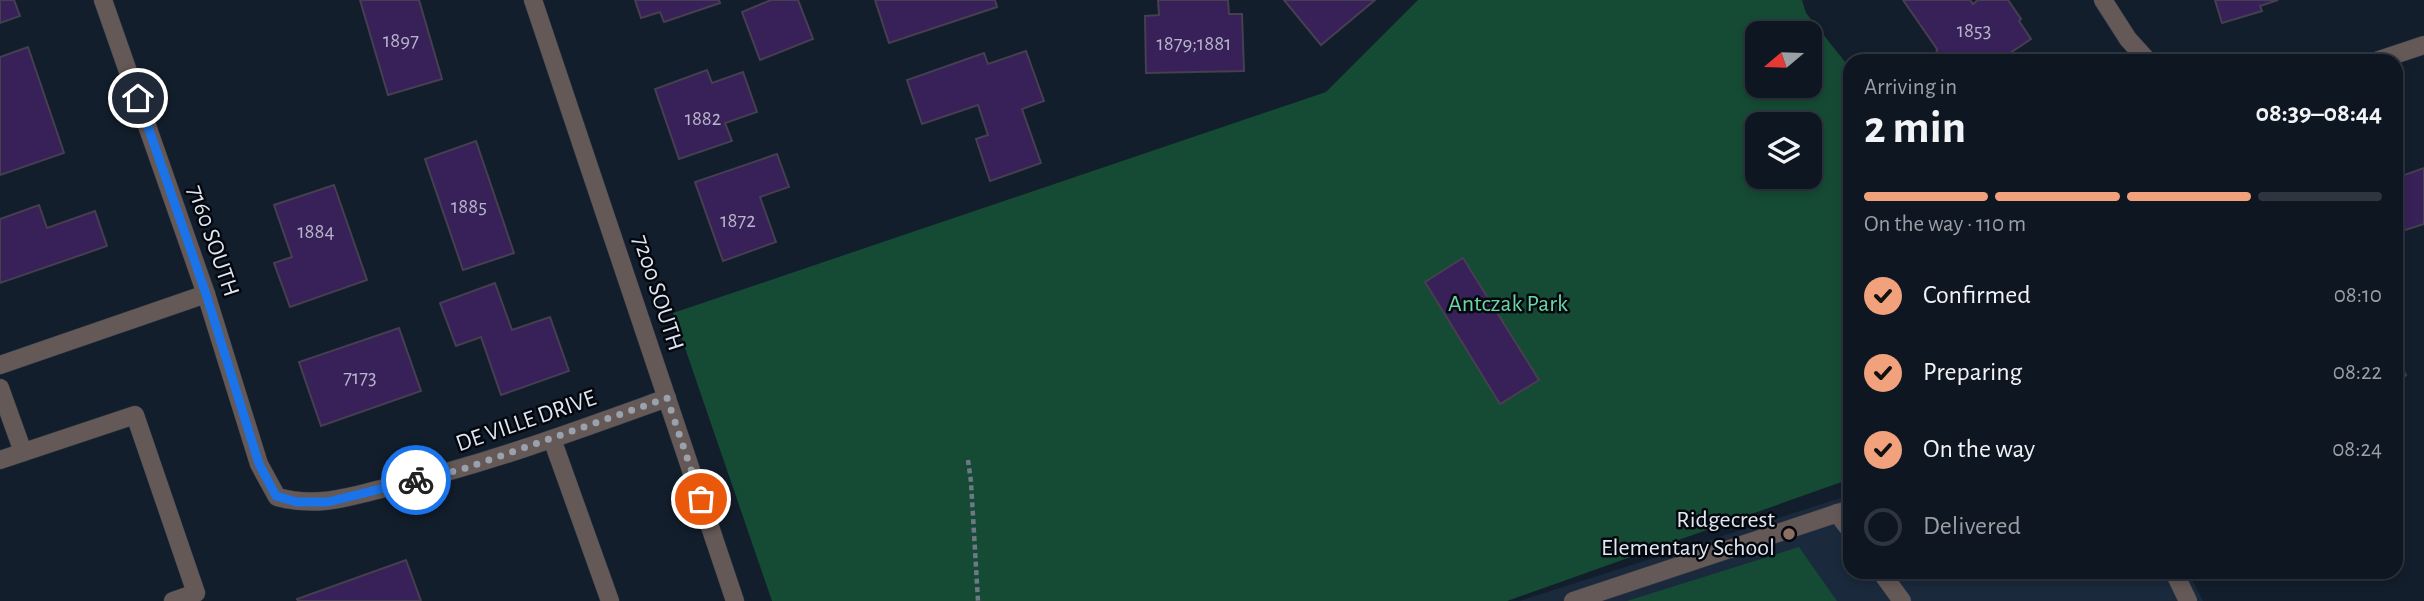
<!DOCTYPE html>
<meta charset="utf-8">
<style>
:root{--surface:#0e1621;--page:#1c232e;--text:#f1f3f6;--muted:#9b9fa5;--line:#2e353f;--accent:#f1a17c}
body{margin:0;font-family:"Alegreya Sans",sans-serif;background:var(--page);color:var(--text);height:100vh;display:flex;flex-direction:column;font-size:26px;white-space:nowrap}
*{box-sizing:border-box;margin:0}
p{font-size:23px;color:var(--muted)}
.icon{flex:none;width:38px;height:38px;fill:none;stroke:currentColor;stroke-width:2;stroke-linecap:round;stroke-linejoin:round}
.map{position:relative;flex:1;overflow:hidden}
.drawer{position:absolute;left:1843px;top:54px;width:560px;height:525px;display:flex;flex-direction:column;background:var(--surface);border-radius:21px;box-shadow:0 4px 10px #0003,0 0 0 2px var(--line)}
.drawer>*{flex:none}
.needle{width:46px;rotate:251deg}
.tools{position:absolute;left:1745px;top:21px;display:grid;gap:14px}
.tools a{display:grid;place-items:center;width:77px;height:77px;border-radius:14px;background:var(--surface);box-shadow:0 4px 10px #0003,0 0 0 2px var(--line);font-size:35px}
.pin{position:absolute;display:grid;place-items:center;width:60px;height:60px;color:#fff;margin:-30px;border:4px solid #fff;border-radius:50%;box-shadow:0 2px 7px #0007}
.courier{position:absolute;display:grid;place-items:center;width:70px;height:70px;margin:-35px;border:5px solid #1a73e8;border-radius:50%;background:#fff;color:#222;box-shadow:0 2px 9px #0007}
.overview em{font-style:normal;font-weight:700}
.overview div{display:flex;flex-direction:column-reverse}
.overview{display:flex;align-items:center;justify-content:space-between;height:119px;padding:0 21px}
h1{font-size:46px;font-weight:700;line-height:52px}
.bar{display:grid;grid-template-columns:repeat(4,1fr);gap:10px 7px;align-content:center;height:84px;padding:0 21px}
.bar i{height:9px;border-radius:5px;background:var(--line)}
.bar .selected{background:var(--accent)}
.bar p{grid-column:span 4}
ol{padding:0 21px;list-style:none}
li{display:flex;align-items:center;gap:21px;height:77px}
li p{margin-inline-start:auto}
li .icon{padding:7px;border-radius:50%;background:var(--accent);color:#111;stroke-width:4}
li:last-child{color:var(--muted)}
li i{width:38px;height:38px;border:4px solid var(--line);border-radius:50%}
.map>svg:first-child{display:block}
</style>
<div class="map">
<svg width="2424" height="601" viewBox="0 0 2424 601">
<rect width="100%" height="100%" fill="#131e2c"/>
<polygon fill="#1a293c" points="1850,495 1850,572 2188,572 2203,601 1519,601"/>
<g fill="#154b34" fill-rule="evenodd">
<path d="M1418,0H1802L1806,13L1850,68V479L1507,601H772L673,313L1326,92ZM1757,33H1810V86H1757ZM1757,124H1810V177H1757Z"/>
<polygon points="1799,547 1837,601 1627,601"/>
</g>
<g fill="#382058" stroke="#453f50" stroke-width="2">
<polygon points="0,0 14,0 20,16 0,23"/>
<polygon points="360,0 419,0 442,79 388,95"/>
<polygon points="635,0 719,0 720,3 664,22 660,12 641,18"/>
<polygon points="771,0 798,0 813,39 760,60 742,12"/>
<polygon points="875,0 995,0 997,7 889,43"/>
<polygon points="1158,0 1228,0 1229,14 1242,14 1244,71 1146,73 1145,16 1159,15"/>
<polygon points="1284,0 1375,0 1321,45"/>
<polygon points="1903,0 1970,0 1973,4 1978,0 2008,0 2021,19 2019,21 2031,39 1998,61 1935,61 1937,49"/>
<polygon points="2215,0 2278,0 2260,6 2262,11 2222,23"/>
<polygon points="28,47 64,153 0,175 0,57"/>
<polygon points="1026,51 1044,101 1022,109 1041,163 990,181 976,139 988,135 978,105 922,124 907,80 984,53 988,64"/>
<polygon points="707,70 712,83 743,72 757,112 725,123 732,141 679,159 655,89"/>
<polygon points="476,141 514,253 463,270 425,159"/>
<polygon points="777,154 789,187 760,197 776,242 723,261 695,182"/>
<polygon points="2424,168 2424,224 2396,233 2396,178"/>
<polygon points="334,185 367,280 290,307 274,263 292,257 274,205"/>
<polygon points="39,205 47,228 95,211 107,246 0,283 0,219"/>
<polygon points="1463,258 1539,380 1500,404 1425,282"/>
<polygon points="495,283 512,330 550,317 569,371 501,395 481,337 456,346 440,303"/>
<polygon points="399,328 421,391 321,426 299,362"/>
<polygon points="2396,359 2406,375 2396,387"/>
<polygon points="406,560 421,601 298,601 297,599"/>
</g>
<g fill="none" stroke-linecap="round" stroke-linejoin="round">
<g stroke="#303a48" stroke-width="19">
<g id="minor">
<path d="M103,0L206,294L259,464L277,497C321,509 354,495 397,485C489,463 578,430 667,398"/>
<polyline points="533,0 735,601"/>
<polyline points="2103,0 2128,39 2148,61"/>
<polyline points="2376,61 2424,45"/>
<polyline points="0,365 206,294"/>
<polyline points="0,388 23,452"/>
<polyline points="552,439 610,601"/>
<polyline points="0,460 135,415 196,593 173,601"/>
<polyline points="1837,513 1850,530"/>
<polyline points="1881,572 1902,601"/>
<polyline points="2174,572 2188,601"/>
<polyline points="1573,601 1850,509"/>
</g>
</g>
<polyline stroke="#6f7885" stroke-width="4.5" stroke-dasharray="5 3.5" stroke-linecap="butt" points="968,460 971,482 978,601"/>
<use href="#minor" stroke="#645957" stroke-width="18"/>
</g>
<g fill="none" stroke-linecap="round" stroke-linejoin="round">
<polyline stroke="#98a1ac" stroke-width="7" stroke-dasharray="0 12.6" points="416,480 463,469 667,398 701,499"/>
<polyline stroke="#1a73e8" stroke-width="9" points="138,98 206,294 259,464 276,496 297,502 328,502 416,480"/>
</g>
<circle fill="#8d6e63" stroke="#04080e" stroke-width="2.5" cx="1789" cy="534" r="7"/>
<g text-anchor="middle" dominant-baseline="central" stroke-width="5" stroke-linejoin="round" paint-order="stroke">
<g font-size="21" fill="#b6b5cb">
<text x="1974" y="30">1853</text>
<text x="401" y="40">1897</text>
<text x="1194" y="43">1879;1881</text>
<text x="703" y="118">1882</text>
<text x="469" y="206">1885</text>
<text x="738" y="220">1872</text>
<text x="316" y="231">1884</text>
<text x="360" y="377">7173</text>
</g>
<g font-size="24" fill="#e0e7f1" stroke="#04080e">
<text transform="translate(213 241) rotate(71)">7160 SOUTH</text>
<text transform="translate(658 293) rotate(72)">7200 SOUTH</text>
<text transform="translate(526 421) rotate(-19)">DE VILLE DRIVE</text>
</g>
<g font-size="24" fill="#69d7a4" stroke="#04080e">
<text x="1508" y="304">Antczak Park</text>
</g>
<g font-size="24" fill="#e0e7f1" stroke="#04080e" text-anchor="end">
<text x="1775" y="520">Ridgecrest<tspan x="1775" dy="28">Elementary School</tspan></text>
</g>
</g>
</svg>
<div class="tools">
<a><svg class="needle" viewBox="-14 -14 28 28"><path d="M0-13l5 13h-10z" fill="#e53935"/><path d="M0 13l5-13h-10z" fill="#9b9fa5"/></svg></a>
<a><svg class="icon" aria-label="layers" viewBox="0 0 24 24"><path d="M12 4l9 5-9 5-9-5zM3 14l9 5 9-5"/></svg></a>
</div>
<div class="pin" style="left:701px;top:499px;background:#ea580c"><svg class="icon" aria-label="bag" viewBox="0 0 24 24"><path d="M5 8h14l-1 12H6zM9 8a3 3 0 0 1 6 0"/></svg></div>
<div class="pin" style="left:138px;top:98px;background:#1f2937"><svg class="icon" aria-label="home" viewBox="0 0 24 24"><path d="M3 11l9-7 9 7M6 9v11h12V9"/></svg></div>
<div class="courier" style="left:416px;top:480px"><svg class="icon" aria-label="bike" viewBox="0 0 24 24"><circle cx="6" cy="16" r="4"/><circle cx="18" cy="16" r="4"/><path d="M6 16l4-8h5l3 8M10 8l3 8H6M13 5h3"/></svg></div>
<section class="drawer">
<div class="overview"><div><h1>2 min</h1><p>Arriving in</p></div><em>08:39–08:44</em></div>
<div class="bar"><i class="selected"></i><i class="selected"></i><i class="selected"></i><i></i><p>On the way · 110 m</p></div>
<ol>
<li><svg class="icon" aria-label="check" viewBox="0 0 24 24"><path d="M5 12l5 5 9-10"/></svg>Confirmed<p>08:10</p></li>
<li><svg class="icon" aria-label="check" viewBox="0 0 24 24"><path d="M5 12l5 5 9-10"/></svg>Preparing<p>08:22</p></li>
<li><svg class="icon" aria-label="check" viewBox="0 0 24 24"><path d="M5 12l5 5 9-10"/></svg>On the way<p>08:24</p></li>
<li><i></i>Delivered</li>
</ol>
</section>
</div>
